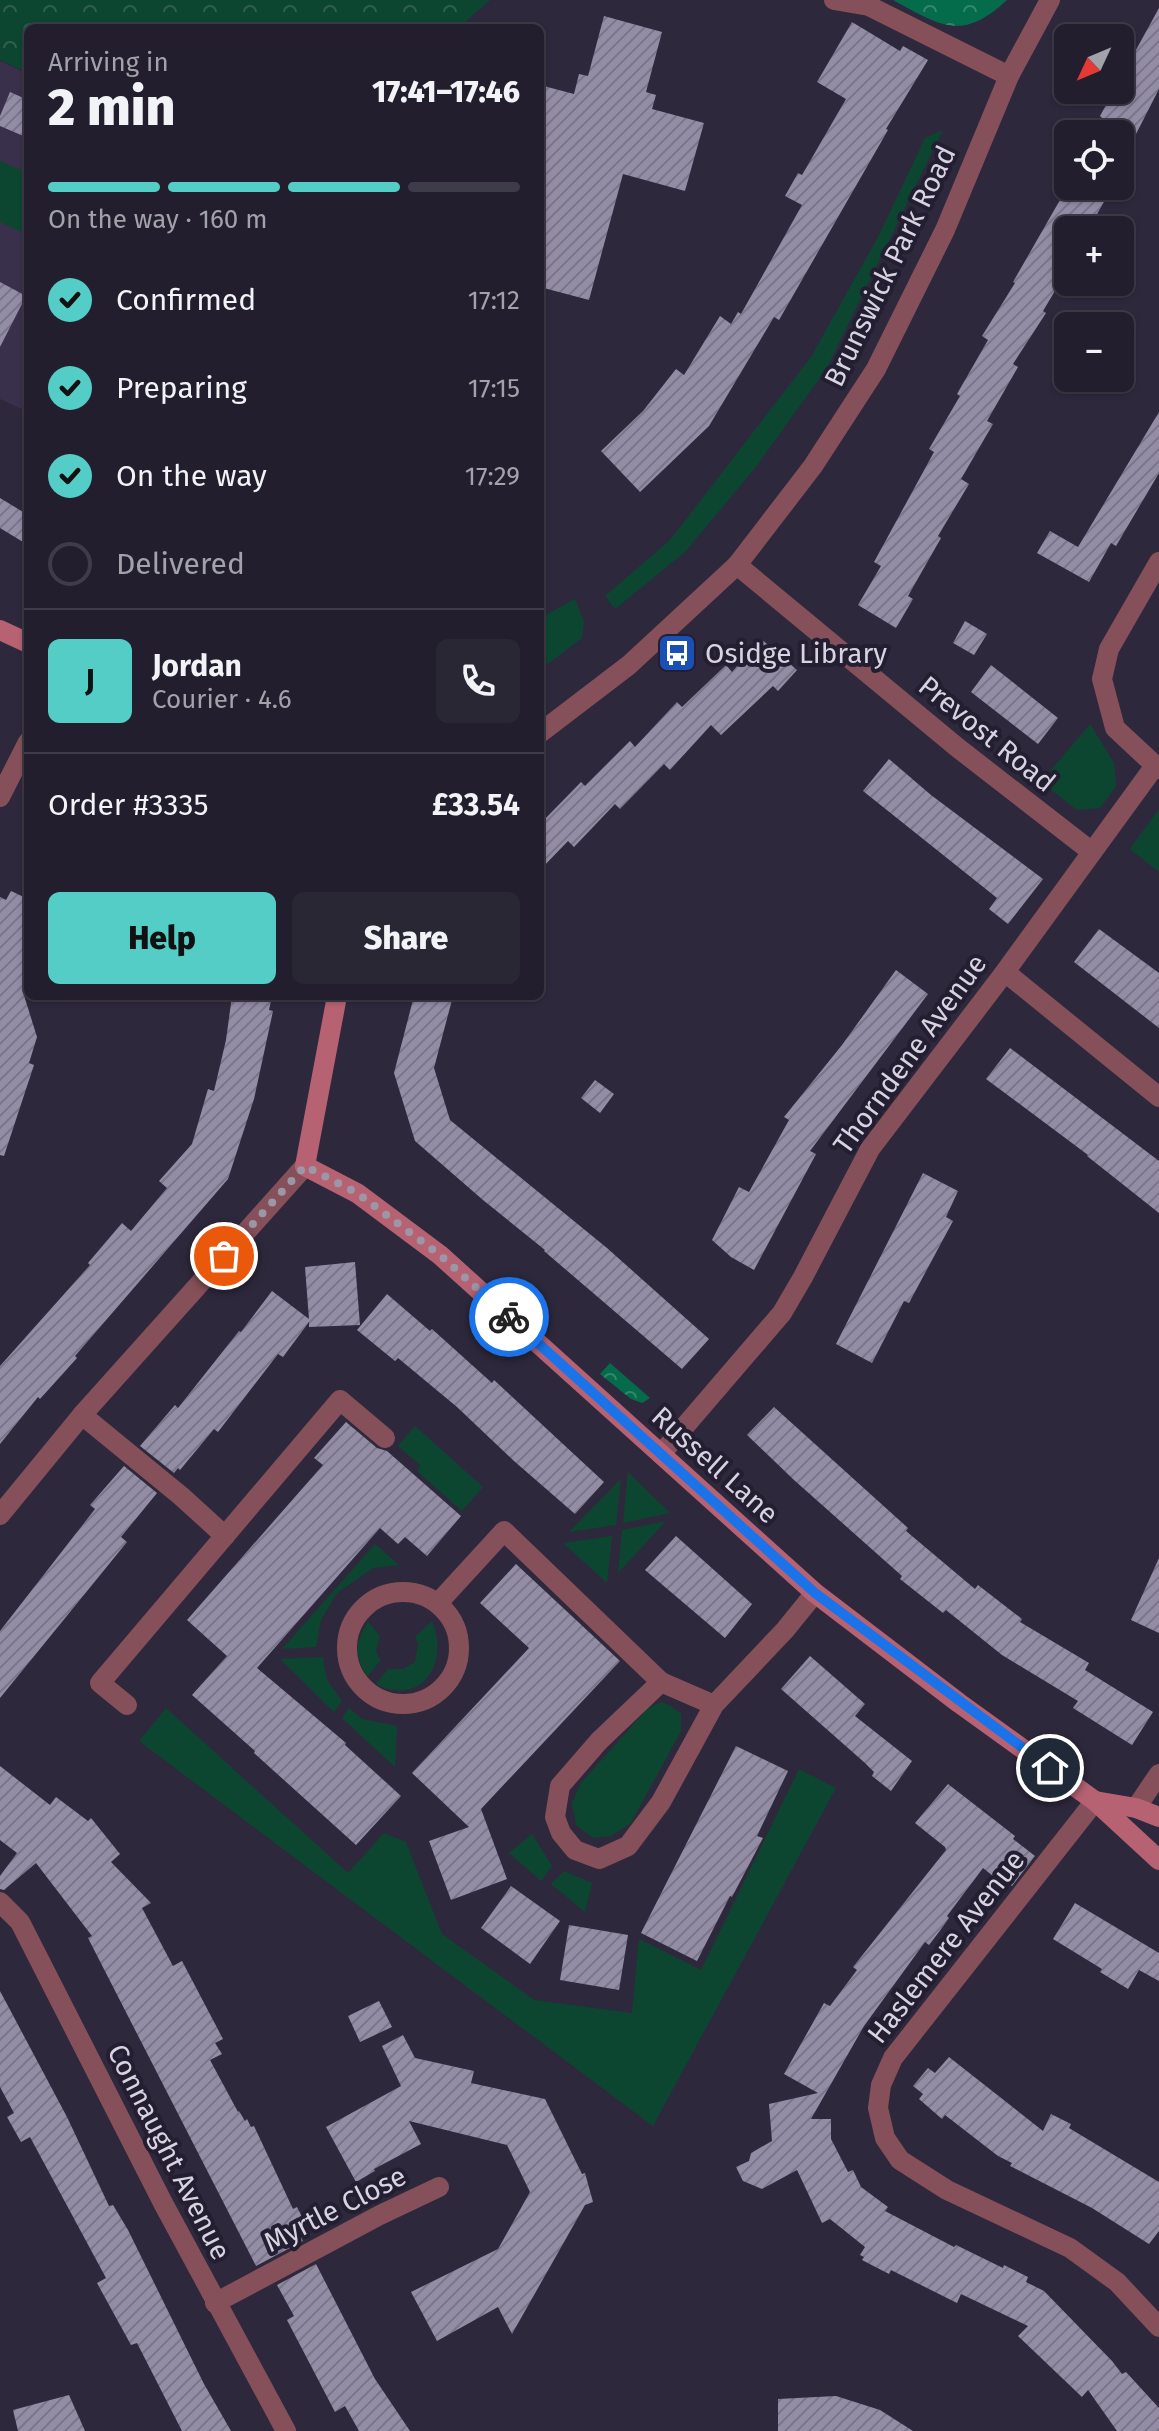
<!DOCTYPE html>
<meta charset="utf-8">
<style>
:root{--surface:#221e2d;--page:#2a2735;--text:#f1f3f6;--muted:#a2a2aa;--line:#3f3c49;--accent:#54cdc6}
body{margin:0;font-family:"Fira Sans",sans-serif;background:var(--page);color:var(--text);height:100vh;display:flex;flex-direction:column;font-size:30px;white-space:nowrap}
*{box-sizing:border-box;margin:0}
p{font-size:26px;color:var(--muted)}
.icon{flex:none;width:44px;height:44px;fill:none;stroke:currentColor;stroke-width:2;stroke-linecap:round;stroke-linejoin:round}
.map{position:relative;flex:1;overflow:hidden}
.side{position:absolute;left:24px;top:24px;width:520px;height:976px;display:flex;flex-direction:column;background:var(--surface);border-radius:12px;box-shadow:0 2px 6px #0004,0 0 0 2px var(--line)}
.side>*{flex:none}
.needle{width:52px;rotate:226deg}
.tools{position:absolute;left:1054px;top:24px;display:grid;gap:16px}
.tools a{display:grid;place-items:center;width:80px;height:80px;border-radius:12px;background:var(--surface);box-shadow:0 2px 6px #0004,0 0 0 2px var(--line);font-size:40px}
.pin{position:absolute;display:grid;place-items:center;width:68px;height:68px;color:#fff;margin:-34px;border:4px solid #fff;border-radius:50%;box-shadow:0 2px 8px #0007}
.courier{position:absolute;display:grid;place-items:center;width:80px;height:80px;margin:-40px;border:6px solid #1a73e8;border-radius:50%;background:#fff;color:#222;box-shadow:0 2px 10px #0007}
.overview em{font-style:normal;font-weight:800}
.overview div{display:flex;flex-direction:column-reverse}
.overview{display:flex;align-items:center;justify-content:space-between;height:136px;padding:0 24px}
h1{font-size:52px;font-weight:800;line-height:60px}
.bar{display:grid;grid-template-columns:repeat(4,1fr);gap:12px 8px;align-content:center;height:96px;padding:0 24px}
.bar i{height:10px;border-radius:6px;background:var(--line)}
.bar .selected{background:var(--accent)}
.bar p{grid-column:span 4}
.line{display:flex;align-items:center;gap:20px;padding:0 24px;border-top:2px solid var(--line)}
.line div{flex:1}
.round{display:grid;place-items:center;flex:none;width:84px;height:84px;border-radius:12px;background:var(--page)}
ol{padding:0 24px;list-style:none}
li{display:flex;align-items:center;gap:24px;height:88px}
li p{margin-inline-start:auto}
li .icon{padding:8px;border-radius:50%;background:var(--accent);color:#111;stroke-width:4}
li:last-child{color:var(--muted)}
li i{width:44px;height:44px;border:4px solid var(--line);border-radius:50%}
.action{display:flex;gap:16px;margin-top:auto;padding:16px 24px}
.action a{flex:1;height:92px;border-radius:12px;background:var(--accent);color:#111;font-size:32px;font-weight:800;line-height:92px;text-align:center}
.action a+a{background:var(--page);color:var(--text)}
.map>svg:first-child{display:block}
</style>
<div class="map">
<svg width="1159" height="2431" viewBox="0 0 1159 2431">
<defs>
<pattern id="forest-crowns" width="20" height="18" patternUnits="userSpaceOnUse" patternTransform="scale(2)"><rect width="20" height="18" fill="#046c4a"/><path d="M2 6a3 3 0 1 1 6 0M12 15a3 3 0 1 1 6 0" fill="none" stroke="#34876c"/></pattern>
<pattern id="park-crowns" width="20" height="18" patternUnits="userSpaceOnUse" patternTransform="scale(2)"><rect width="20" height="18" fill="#0c4630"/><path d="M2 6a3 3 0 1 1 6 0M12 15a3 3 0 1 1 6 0" fill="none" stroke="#2f604e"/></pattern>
<pattern id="building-hatch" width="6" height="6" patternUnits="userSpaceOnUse" patternTransform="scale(2)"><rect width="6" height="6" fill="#938ca5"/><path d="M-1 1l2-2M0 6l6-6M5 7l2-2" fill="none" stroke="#7a7588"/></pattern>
</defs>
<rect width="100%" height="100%" fill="#2e283c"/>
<polygon fill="#39304b" points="0,61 28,74 28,412 0,399"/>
<g fill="#0c4630">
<polygon points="943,130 827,368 756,467 685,552 615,609 605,596 670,540 811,357 878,237 925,138"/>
<polygon points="0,161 28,173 28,235 0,222"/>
<polygon points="575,599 584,622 582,638 549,663 540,663 540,614 542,617"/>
<polygon points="1090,724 1114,763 1116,786 1100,808 1077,810 1041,782"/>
<polygon points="1158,810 1159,810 1159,872 1130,849"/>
<polygon points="415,1426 483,1487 462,1511 417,1471 420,1465 398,1446"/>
<polygon points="628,1472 670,1513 623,1523"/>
<polygon points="621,1479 616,1525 569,1532"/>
<polygon points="666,1521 618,1573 622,1530"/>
<polygon points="612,1536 607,1583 563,1543"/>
<polygon points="375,1544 399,1565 373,1568 337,1593 321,1620 316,1647 282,1649"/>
<path d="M432,1621C434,1627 437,1634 437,1640C441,1678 411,1703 376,1684L388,1669H403L415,1662L418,1644L415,1637Z"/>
<path d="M368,1622L380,1636L376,1651L380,1661L367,1677C355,1654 354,1644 368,1622Z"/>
<polygon points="323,1657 327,1680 342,1701 334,1712 280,1659"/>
<polygon points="661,1702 671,1706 681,1714 681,1731 631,1823 611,1836 593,1838 576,1825 572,1804 580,1784 648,1708"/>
<polygon points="166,1708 348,1873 384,1833 406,1842 442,1934 534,2000 632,2013 639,1939 701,1970 799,1769 836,1788 653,2126 139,1741"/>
<polygon points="349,1708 362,1719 397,1726 395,1767 342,1718"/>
<polygon points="532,1834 552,1866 541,1881 509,1853"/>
<polygon points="564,1871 592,1883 585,1912 551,1884"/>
</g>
<g fill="url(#forest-crowns)">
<path d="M893,0H1007C962,42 941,26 893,0Z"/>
<polygon points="610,1363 650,1398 642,1403 631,1399 600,1374"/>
</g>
<polygon fill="url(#park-crowns)" points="0,0 490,0 458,28 28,28 28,73 0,60"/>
<g fill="url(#building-hatch)">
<polygon points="1159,8 1159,89 1136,134 1093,134 1102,118 1100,116 1114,90 1120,90 1120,79"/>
<polygon points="604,16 662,32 646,92 656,95 652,109 704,123 685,191 623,174 589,300 540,287 540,85 574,94 579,74 588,76"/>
<polygon points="852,22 900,51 903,46 928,60 886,129 888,130 779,320 774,317 709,426 640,492 601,451 643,411 676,369 684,375 720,316 731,324 738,312 741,314 802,205 785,196 798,173 802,175 846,99 817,82"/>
<polygon points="10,92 28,100 28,138 0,126 0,116"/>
<polygon points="1068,186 1113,186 1088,230 1068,230 1068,269 1043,311 1046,313 1013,364 1018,367 987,421 993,424 961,479 969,484 938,536 941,538 908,596 913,599 896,628 858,605 881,566 874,562 934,452 929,449 960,396 957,394 988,340 982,336 1015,283 1013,282"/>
<polygon points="0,282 26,296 0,347"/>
<polygon points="1159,412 1159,473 1116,546 1111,543 1089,582 1037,553 1050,531 1078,547"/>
<polygon points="0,498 28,515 28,545 0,528"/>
<polygon points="965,621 987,634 974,655 953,643"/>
<polygon points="761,639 797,670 778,691 773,686 721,735 711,725 670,770 664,764 620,809 615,804 574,847 568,841 540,870 540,824 581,782 585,786 630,741 635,747 677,702 682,707 726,665 732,672"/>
<polygon points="991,665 1058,718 1038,744 971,692"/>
<polygon points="889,759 931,795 1043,879 1008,924 989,909 997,898 863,791"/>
<polygon points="11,891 28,899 28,987 22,989 37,1037 29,1063 34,1065 4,1156 0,1155 0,897 6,900"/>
<polygon points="1099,929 1159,973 1159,1028 1074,962"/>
<polygon points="896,970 928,994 810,1151 816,1154 754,1270 731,1257 712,1240 739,1187 749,1192 789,1120 784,1117 842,1045"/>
<polygon points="232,996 272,996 269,1010 273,1011 254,1099 228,1179 75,1356 77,1358 40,1399 38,1397 0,1444 0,1366 90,1265 88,1263 122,1223 131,1231 167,1188 159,1181 192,1144 208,1089 214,1091 226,1040"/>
<polygon points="414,996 453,996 434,1068 450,1120 607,1248 709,1339 682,1369 544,1251 545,1250 483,1200 415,1141 394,1073"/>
<polygon points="1010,1048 1159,1161 1159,1213 1087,1156 1088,1155 986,1079"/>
<polygon points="595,1080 614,1094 600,1113 581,1098"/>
<polygon points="923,1173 958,1191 946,1217 953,1221 909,1303 904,1301 872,1363 836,1344"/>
<polygon points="355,1262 360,1325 309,1327 309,1322 283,1357 278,1354 218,1432 214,1429 180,1470 178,1468 174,1473 140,1446 175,1405 178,1408 239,1331 241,1332 272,1291 309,1319 305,1267"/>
<polygon points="387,1294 430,1331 432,1329 492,1383 494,1380 604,1482 575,1514 514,1461 457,1407 398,1358 395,1361 357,1330"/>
<polygon points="774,1407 908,1528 906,1531 975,1589 978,1585 1022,1619 1020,1622 1089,1663 1085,1670 1153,1712 1132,1745 1073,1708 1078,1701 1002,1655 946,1610 943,1613 900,1579 902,1576 794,1480 747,1435"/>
<polygon points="346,1422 377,1448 387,1451 461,1516 427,1556 405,1537 398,1544 380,1528 257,1668 346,1743 345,1745 401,1796 356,1845 254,1753 255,1751 192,1695 227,1656 187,1620 323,1465 314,1458"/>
<polygon points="124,1466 157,1493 121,1537 127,1542 0,1698 0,1631 95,1509 90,1505"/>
<polygon points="676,1536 752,1604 725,1638 645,1570"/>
<polygon points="1159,1558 1159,1633 1131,1620"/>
<polygon points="516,1564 620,1661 481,1809 507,1879 451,1900 429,1841 469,1827 412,1773 529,1648 480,1603"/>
<polygon points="810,1656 865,1704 855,1716 912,1761 891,1791 872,1776 874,1772 865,1763 781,1689"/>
<polygon points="736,1746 788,1771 757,1836 763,1838 732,1897 730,1896 697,1961 641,1933"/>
<polygon points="0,1766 50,1805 56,1797 88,1821 91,1818 120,1854 111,1862 151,1903 142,1908 173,1966 182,1961 223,2039 215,2043 222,2054 210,2060 238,2112 239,2111 245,2121 247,2119 251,2127 254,2126 293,2209 297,2207 311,2235 302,2239 303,2241 256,2266 88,1938 92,1936 36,1863 4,1890 0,1889 0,1876 17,1853 0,1840"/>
<polygon points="948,1784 1015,1836 1013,1839 1035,1856 1012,1886 1000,1877 998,1880 983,1868 947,1916 949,1918 939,1932 929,1945 925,1942 864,2026 811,2119 831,2119 831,2139 848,2172 853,2170 861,2187 888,2207 885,2211 954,2247 956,2245 1003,2268 1004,2265 1028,2277 1026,2282 1044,2291 1112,2361 1122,2374 1126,2372 1159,2408 1159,2431 1117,2431 1088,2390 1082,2397 1018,2336 1028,2326 961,2294 957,2303 891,2270 889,2274 862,2260 864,2257 860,2255 865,2247 830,2219 822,2223 797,2170 762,2189 743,2181 736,2167 749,2161 751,2153 772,2141 769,2104 818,2093 784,2074 824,2003 830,2006 857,1970 853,1967 946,1850 945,1847 915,1823"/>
<polygon points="511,1886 560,1921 530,1964 481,1928"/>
<polygon points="1075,1903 1159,1953 1159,1981 1139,1970 1128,1989 1100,1972 1102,1969 1053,1939"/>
<polygon points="569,1925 628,1935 619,1990 560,1980"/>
<polygon points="0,1991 67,2117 109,2206 113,2205 128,2230 204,2384 231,2431 182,2431 137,2343 131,2345 97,2283 106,2278 30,2137 21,2142 7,2117 14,2113 0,2087"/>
<polygon points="379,2001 392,2027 360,2042 348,2016"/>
<polygon points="403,2035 415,2058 474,2071 471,2083 545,2099 582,2174 585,2173 593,2202 585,2205 512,2334 498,2307 437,2341 411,2292 498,2249 530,2192 507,2145 409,2121 421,2144 374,2169 375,2171 356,2182 326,2127 401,2086 382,2046"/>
<polygon points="949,2057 1043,2131 1051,2114 1071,2124 1069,2128 1159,2182 1159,2231 1149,2244 1092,2208 1010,2166 1012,2163 998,2156 945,2115 942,2119 919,2099 923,2094 913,2086 928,2068 935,2073"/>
<polygon points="316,2264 375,2379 410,2431 359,2431 345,2406 335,2412 287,2320 294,2316 277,2285"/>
<polygon points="69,2395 85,2431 18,2431 13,2410"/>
<polygon points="836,2396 880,2410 913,2431 778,2431 778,2399"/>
</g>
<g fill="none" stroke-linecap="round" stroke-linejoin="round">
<g stroke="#855059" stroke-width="20">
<polyline points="834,0 869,6 1009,76"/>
<polyline points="1159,562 1109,649 1102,679 1115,728 1159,769"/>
<polyline points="737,565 958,748 1092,852"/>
<polyline points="0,797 28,742"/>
<polyline points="1005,972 1159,1097"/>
<polyline points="82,1415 181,1496 225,1536"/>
<polyline points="661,1454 782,1313 803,1277 870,1149 1005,972 1154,767"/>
<circle cx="403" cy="1648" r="56"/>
<polyline points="438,1603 504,1531 661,1682"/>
<polyline points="127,1705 100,1683 340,1400 385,1438"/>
<polyline points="714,1705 661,1682 599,1741 560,1786 555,1817 561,1833 575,1850 599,1859 628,1846 661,1802 714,1705 785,1630 815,1593"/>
<polyline points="1095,1801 893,2058 881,2085 878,2108 885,2138 900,2160 947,2190 1070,2248 1117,2282 1159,2327"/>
<polyline points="1136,1808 1159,1774"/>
<polyline points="0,1902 20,1922 163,2203 286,2431"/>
<polyline points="215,2303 380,2215 439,2187"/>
</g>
<g stroke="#855059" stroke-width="20">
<polyline points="540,733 629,665 737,565 813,466 876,369 945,230 1009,76 1050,0"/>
<polyline points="0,1515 82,1415 305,1166"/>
</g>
<g stroke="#b66272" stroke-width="20">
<polyline points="0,630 28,643"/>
<polyline points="337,996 305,1166 357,1193 440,1255 815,1593 959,1703 1095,1801 1159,1860"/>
<polyline points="1095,1801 1136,1808 1159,1817"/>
</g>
</g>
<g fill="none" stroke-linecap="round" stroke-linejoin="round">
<polyline stroke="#9c97a7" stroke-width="8" stroke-dasharray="0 14.4" points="224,1256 305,1166 357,1193 440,1255 509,1317"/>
<polyline stroke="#1a73e8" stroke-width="10" points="509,1317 815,1593 1050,1768"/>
</g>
<defs>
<g id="bus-square" transform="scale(2)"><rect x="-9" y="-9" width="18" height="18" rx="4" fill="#1a4fb4" stroke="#241e32"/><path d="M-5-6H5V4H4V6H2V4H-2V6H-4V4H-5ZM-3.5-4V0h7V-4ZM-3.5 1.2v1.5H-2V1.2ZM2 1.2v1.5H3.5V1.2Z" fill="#fff"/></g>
</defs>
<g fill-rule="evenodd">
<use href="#bus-square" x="677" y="653"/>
</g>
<g text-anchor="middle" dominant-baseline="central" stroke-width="8" stroke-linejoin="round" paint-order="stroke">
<g font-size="28" fill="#d7d3e1" stroke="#241e32">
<text transform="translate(890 266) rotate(-64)">Brunswick Park Road</text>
<text transform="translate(987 734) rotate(39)">Prevost Road</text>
<text transform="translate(910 1054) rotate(-54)">Thorndene Avenue</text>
<text transform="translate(715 1465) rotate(42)">Russell Lane</text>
<text transform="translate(946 1947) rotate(-52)">Haslemere Avenue</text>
<text transform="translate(169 2152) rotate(63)">Connaught Avenue</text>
<text transform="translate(335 2209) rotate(-27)">Myrtle Close</text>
</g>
<g font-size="28" fill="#d7d3e1" stroke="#241e32" text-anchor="start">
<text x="705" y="653">Osidge Library</text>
</g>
</g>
</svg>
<div class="tools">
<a><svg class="needle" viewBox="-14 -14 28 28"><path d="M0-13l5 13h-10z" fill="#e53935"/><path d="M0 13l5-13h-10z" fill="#a2a2aa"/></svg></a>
<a><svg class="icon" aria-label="locate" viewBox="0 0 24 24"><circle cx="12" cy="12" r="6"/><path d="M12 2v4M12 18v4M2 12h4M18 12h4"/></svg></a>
<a>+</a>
<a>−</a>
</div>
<div class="pin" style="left:224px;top:1256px;background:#ea580c"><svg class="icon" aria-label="bag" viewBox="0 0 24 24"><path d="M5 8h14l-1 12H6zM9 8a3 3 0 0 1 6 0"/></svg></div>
<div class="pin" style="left:1050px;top:1768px;background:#1f2937"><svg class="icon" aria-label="home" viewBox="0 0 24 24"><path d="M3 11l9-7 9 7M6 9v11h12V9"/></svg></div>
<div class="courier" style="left:509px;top:1317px"><svg class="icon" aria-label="bike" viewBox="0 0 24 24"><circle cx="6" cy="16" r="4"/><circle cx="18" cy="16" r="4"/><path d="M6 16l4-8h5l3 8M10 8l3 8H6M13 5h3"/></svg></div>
<section class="side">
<div class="overview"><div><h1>2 min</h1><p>Arriving in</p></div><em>17:41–17:46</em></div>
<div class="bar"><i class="selected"></i><i class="selected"></i><i class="selected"></i><i></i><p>On the way · 160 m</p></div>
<ol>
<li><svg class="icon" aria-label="check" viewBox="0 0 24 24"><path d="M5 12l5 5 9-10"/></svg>Confirmed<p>17:12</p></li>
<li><svg class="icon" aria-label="check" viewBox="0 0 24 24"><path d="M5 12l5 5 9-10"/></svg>Preparing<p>17:15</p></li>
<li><svg class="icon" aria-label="check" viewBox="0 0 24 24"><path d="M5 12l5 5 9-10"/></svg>On the way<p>17:29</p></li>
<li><i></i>Delivered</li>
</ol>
<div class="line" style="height:144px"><b class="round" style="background:var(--accent);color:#111">J</b><div><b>Jordan</b><p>Courier · 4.6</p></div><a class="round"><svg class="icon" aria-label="phone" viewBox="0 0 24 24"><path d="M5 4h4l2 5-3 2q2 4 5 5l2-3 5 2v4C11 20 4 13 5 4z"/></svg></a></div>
<div class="line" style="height:104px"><div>Order #3335</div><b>£33.54</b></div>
<div class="action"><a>Help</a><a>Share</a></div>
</section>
</div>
